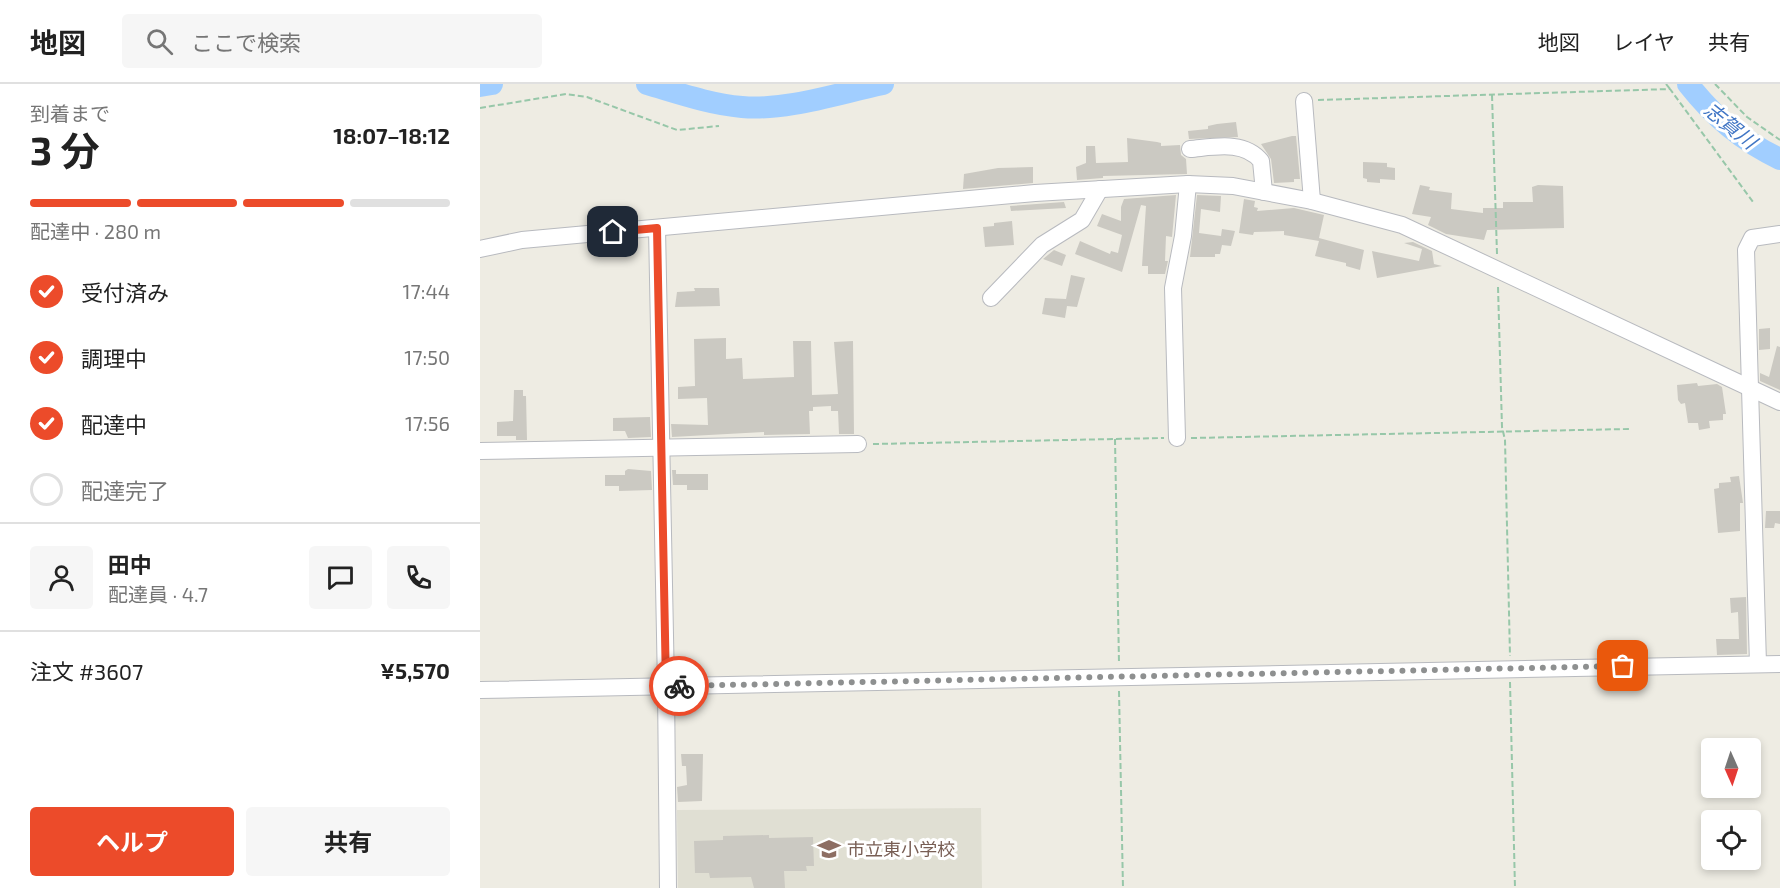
<!DOCTYPE html>
<html lang="ja">
<meta charset="utf-8">
<style>
:root{--surface:#fff;--page:#f6f6f6;--text:#222;--muted:#767676;--line:#e0e0e0;--accent:#ec4b2a}
body{margin:0;font-family:"Exo 2","Noto Sans JP",sans-serif;background:var(--page);color:var(--text);height:100vh;display:flex;flex-direction:column;font-size:22px;white-space:nowrap}
*{box-sizing:border-box;margin:0}
p{font-size:20px;color:var(--muted)}
.icon{flex:none;width:33px;height:33px;fill:none;stroke:currentColor;stroke-width:2;stroke-linecap:round;stroke-linejoin:round}
.map{position:relative;flex:1;overflow:hidden}
.side{display:flex;flex-direction:column;background:var(--surface);width:480px}
.side>*{flex:none}
.needle{width:39px;rotate:177deg}
.tools{position:absolute;left:1221px;top:654px;display:grid;gap:12px}
.tools a{display:grid;place-items:center;width:60px;height:60px;border-radius:6px;background:var(--surface);box-shadow:0 3px 9px #0003;font-size:30px}
.pin{position:absolute;display:grid;place-items:center;width:51px;height:51px;color:#fff;margin:-26px;border-radius:12px;box-shadow:0 3px 9px #0006}
.courier{position:absolute;display:grid;place-items:center;width:60px;height:60px;margin:-30px;border:4px solid #ec4b2a;border-radius:50%;background:#fff;color:#222;box-shadow:0 2px 8px #0007}
.headline em{font-style:normal;font-weight:700}
.headline div{display:flex;flex-direction:column-reverse}
.headline{display:flex;align-items:center;justify-content:space-between;height:102px;padding:0 30px}
h1{font-size:39px;font-weight:700;line-height:45px}
.bar{display:grid;grid-template-columns:repeat(4,1fr);gap:9px 6px;align-content:center;height:72px;padding:0 30px}
.bar i{height:8px;border-radius:4px;background:var(--line)}
.bar .current{background:var(--accent)}
.bar p{grid-column:span 4}
.line{display:flex;align-items:center;gap:15px;padding:0 30px;border-top:2px solid var(--line)}
.line div{flex:1}
.round{display:grid;place-items:center;flex:none;width:63px;height:63px;border-radius:6px;background:var(--page)}
ol{padding:0 30px;list-style:none}
li{display:flex;align-items:center;gap:18px;height:66px}
li p{margin-inline-start:auto}
li .icon{padding:6px;border-radius:50%;background:var(--accent);color:#fff;stroke-width:4}
li:last-child{color:var(--muted)}
li i{width:33px;height:33px;border:3px solid var(--line);border-radius:50%}
.action{display:flex;gap:12px;margin-top:auto;padding:12px 30px}
.action a{flex:1;height:69px;border-radius:6px;background:var(--accent);color:#fff;font-size:24px;font-weight:700;line-height:69px;text-align:center}
.action a+a{background:var(--page);color:var(--text)}
header{display:flex;align-items:center;gap:36px;box-sizing:border-box;height:84px;padding:0 30px;background:var(--surface);border-bottom:2px solid var(--line)}
header strong{font-size:28px}
nav{display:flex;gap:33px;margin-inline-start:auto;font-size:21px}
.search{width:420px;height:54px;background:var(--page);display:flex;align-items:center;gap:15px;box-sizing:border-box;padding:0 21px;border-radius:6px;color:var(--muted);font-size:22px}
main{display:flex;flex:1;min-height:0}
.map>svg:first-child{display:block}
</style>
<header>
<strong>地図</strong>
<div class="search"><svg class="icon" aria-label="search" viewBox="0 0 24 24"><circle cx="10" cy="10" r="6"/><path d="M15 15l6 6"/></svg>ここで検索</div>
<nav><a>地図</a><a>レイヤ</a><a>共有</a></nav>
</header>
<main>
<section class="side">
<div class="headline"><div><h1>3 分</h1><p>到着まで</p></div><em>18:07–18:12</em></div>
<div class="bar"><i class="current"></i><i class="current"></i><i class="current"></i><i></i><p>配達中 · 280 m</p></div>
<ol>
<li><svg class="icon" aria-label="check" viewBox="0 0 24 24"><path d="M5 12l5 5 9-10"/></svg>受付済み<p>17:44</p></li>
<li><svg class="icon" aria-label="check" viewBox="0 0 24 24"><path d="M5 12l5 5 9-10"/></svg>調理中<p>17:50</p></li>
<li><svg class="icon" aria-label="check" viewBox="0 0 24 24"><path d="M5 12l5 5 9-10"/></svg>配達中<p>17:56</p></li>
<li><i></i>配達完了</li>
</ol>
<div class="line" style="height:108px"><a class="round"><svg class="icon" aria-label="person" viewBox="0 0 24 24"><circle cx="12" cy="8" r="4"/><path d="M4 21q1-7 8-7t8 7"/></svg></a><div><b>田中</b><p>配達員 · 4.7</p></div><a class="round"><svg class="icon" aria-label="chat" viewBox="0 0 24 24"><path d="M4 5h16v11H9l-5 4z"/></svg></a><a class="round"><svg class="icon" aria-label="phone" viewBox="0 0 24 24"><path d="M5 4h4l2 5-3 2q2 4 5 5l2-3 5 2v4C11 20 4 13 5 4z"/></svg></a></div>
<div class="line" style="height:78px"><div>注文 #3607</div><b>¥5,570</b></div>
<div class="action"><a>ヘルプ</a><a>共有</a></div>
</section>
<div class="map">
<svg width="1300" height="804" viewBox="0 0 1300 804">
<rect width="100%" height="100%" fill="#eeece3"/>
<polygon fill="#e0dfd3" points="501,724 502,804 198,804 197,726"/>
<g fill="none" stroke-linecap="round" stroke-linejoin="round">
<g stroke="#a1ceff" stroke-width="22">
<path d="M167,0C198,9 229,20 262,23C307,27 359,9 403,0"/>
<path d="M1208,0C1234,33 1262,57 1300,75"/>
<polyline points="0,2 12,0"/>
</g>
</g>
<g fill="#cbc9c2">
<polygon points="756,38 758,53 709,55 708,47 728,45 728,42 737,40"/>
<polygon points="812,52 816,52 820,95 814,95 814,98 794,99 791,75 781,60"/>
<polygon points="647,54 677,58 681,59 681,62 700,61 701,71 706,75 707,90 623,92 623,94 597,96 596,83 606,79 606,62 615,62 616,79 648,78"/>
<polygon points="883,78 907,79 907,83 915,84 915,96 900,95 900,99 887,98 887,95 883,94"/>
<polygon points="553,83 553,99 483,105 484,90 518,84"/>
<polygon points="940,101 950,103 949,106 972,109 971,125 1003,129 1003,124 1023,124 1023,118 1053,118 1052,103 1058,101 1083,102 1084,144 1007,146 1004,156 966,150 948,141 951,133 932,130"/>
<polygon points="696,111 692,153 686,152 685,177 688,177 685,190 668,190 668,182 662,182 666,122 661,121 642,188 595,170 600,157 630,170 631,167 638,169 642,151 617,142 622,130 641,137 641,123 644,115"/>
<polygon points="717,111 741,112 740,128 721,125 719,149 741,152 742,145 755,147 751,162 742,161 740,170 735,170 735,173 710,173"/>
<polygon points="764,115 775,117 774,123 778,124 777,127 814,124 844,131 839,154 884,166 880,186 866,182 866,179 835,172 839,157 804,151 804,147 774,148 773,151 759,149"/>
<polygon points="584,118 586,124 531,127 530,122"/>
<polygon points="532,137 534,161 505,163 503,143 514,142 514,139"/>
<polygon points="933,158 952,167 954,180 962,182 897,194 892,167 939,177 942,165 924,159"/>
<polygon points="574,166 586,171 582,182 563,175"/>
<polygon points="591,191 605,194 597,223 587,222 585,234 562,230 565,214 586,215"/>
<polygon points="214,204 239,204 240,222 195,223 197,208 215,207"/>
<polygon points="1290,244 1290,265 1279,266 1279,245"/>
<polygon points="246,254 246,275 262,274 263,295 314,293 313,257 331,257 332,311 358,310 354,258 373,257 374,350 359,350 358,327 351,327 351,322 333,323 333,327 329,327 330,350 284,351 284,348 192,353 191,340 228,341 227,314 198,315 198,303 215,302 214,255"/>
<polygon points="1297,262 1300,263 1300,306 1280,297 1280,289 1289,293"/>
<polygon points="1217,299 1218,302 1237,300 1242,303 1246,330 1243,330 1243,336 1229,337 1230,344 1219,346 1218,339 1208,339 1205,319 1201,320 1198,316 1197,301"/>
<polygon points="34,306 43,306 43,312 46,312 47,356 36,356 36,352 17,352 17,338 33,337"/>
<polygon points="170,333 171,353 148,354 145,347 133,347 133,334"/>
<polygon points="148,385 171,387 172,406 139,407 139,402 125,402 125,391 145,391 145,387"/>
<polygon points="192,386 196,386 196,390 228,390 228,406 207,406 207,401 193,401"/>
<polygon points="1259,392 1263,419 1260,419 1260,447 1238,449 1234,405 1239,404 1239,399 1251,398 1250,393"/>
<polygon points="1286,427 1300,427 1300,440 1295,439 1294,444 1285,444"/>
<polygon points="1266,513 1267,570 1237,571 1236,555 1259,555 1258,528 1251,529 1250,514"/>
<polygon points="201,670 223,670 222,717 198,718 197,703 207,701 206,682 202,682"/>
<polygon points="289,751 289,754 333,753 334,782 326,782 327,787 304,787 305,804 274,804 271,793 230,794 229,789 215,789 214,757 243,756 243,752"/>
</g>
<g fill="none" stroke-linecap="round" stroke-linejoin="round">
<g stroke="#b8babf" stroke-width="18">
<g id="minor">
<polyline points="824,17 832,117"/>
<path d="M710,65C734,63 764,56 781,77L784,108"/>
<polyline points="177,144 186,602 188,804"/>
<polyline points="0,165 42,156 555,109 708,100 753,102 832,117 922,141 1300,318"/>
<polyline points="511,214 562,161 602,136 620,105"/>
<polyline points="697,354 693,204 703,152 708,100"/>
<polyline points="0,367 378,360"/>
<polyline points="1278,580 1266,166 1272,154 1300,150"/>
<polyline points="0,606 1300,580"/>
</g>
</g>
<g stroke="#97c7a9" stroke-width="2" stroke-dasharray="6 3" stroke-linecap="butt">
<polyline points="1186,0 1190,5"/>
<polyline points="1235,0 1267,33 1300,56"/>
<polyline points="1012,11 1017,170"/>
<polyline points="838,16 1190,5 1273,118"/>
<polyline points="0,24 86,10 107,13 197,46 239,42"/>
<polyline points="1018,203 1022,343 1025,356 1030,572"/>
<polyline points="711,354 1149,345"/>
<polyline points="635,355 639,580"/>
<polyline points="393,360 684,354"/>
<polyline points="1030,598 1035,804"/>
<polyline points="639,607 643,804"/>
</g>
<use href="#minor" stroke="#fff" stroke-width="16"/>
</g>
<g fill="none" stroke-linecap="round" stroke-linejoin="round">
<polyline stroke="#8e9090" stroke-width="6" stroke-dasharray="0 10.8" points="199,602 1143,582"/>
<polyline stroke="#ec4b2a" stroke-width="8" points="133,148 177,144 186,602 199,602"/>
</g>
<defs>
<g id="school-bare" transform="scale(1.8)"><path d="M0-5L7-2L0 1L-7-2ZM-4 1L0 2.5L4 1V4Q0 6-4 4Z" fill="#8d6e63" stroke="#fff" stroke-width="2.5" paint-order="stroke"/></g>
</defs>
<g fill-rule="evenodd">
<use href="#school-bare" x="349" y="765"/>
</g>
<g text-anchor="middle" dominant-baseline="central" stroke-width="6" stroke-linejoin="round" paint-order="stroke">
<g font-size="18" fill="#785e54" stroke="#fff" text-anchor="start">
<text x="367" y="765">市立東小学校</text>
</g>
<g font-size="20" font-style="italic" fill="#4176c5" stroke="#fff">
<text transform="translate(1251 41) rotate(39)">志賀川</text>
</g>
</g>
</svg>
<div class="tools">
<a><svg class="needle" viewBox="-14 -14 28 28"><path d="M0-13l5 13h-10z" fill="#e53935"/><path d="M0 13l5-13h-10z" fill="#767676"/></svg></a>
<a><svg class="icon" aria-label="locate" viewBox="0 0 24 24"><circle cx="12" cy="12" r="6"/><path d="M12 2v4M12 18v4M2 12h4M18 12h4"/></svg></a>
</div>
<div class="pin" style="left:1143px;top:582px;background:#ea580c"><svg class="icon" aria-label="bag" viewBox="0 0 24 24"><path d="M5 8h14l-1 12H6zM9 8a3 3 0 0 1 6 0"/></svg></div>
<div class="pin" style="left:133px;top:148px;background:#1f2937"><svg class="icon" aria-label="home" viewBox="0 0 24 24"><path d="M3 11l9-7 9 7M6 9v11h12V9"/></svg></div>
<div class="courier" style="left:199px;top:602px"><svg class="icon" aria-label="bike" viewBox="0 0 24 24"><circle cx="6" cy="16" r="4"/><circle cx="18" cy="16" r="4"/><path d="M6 16l4-8h5l3 8M10 8l3 8H6M13 5h3"/></svg></div>
</div>
</main>
